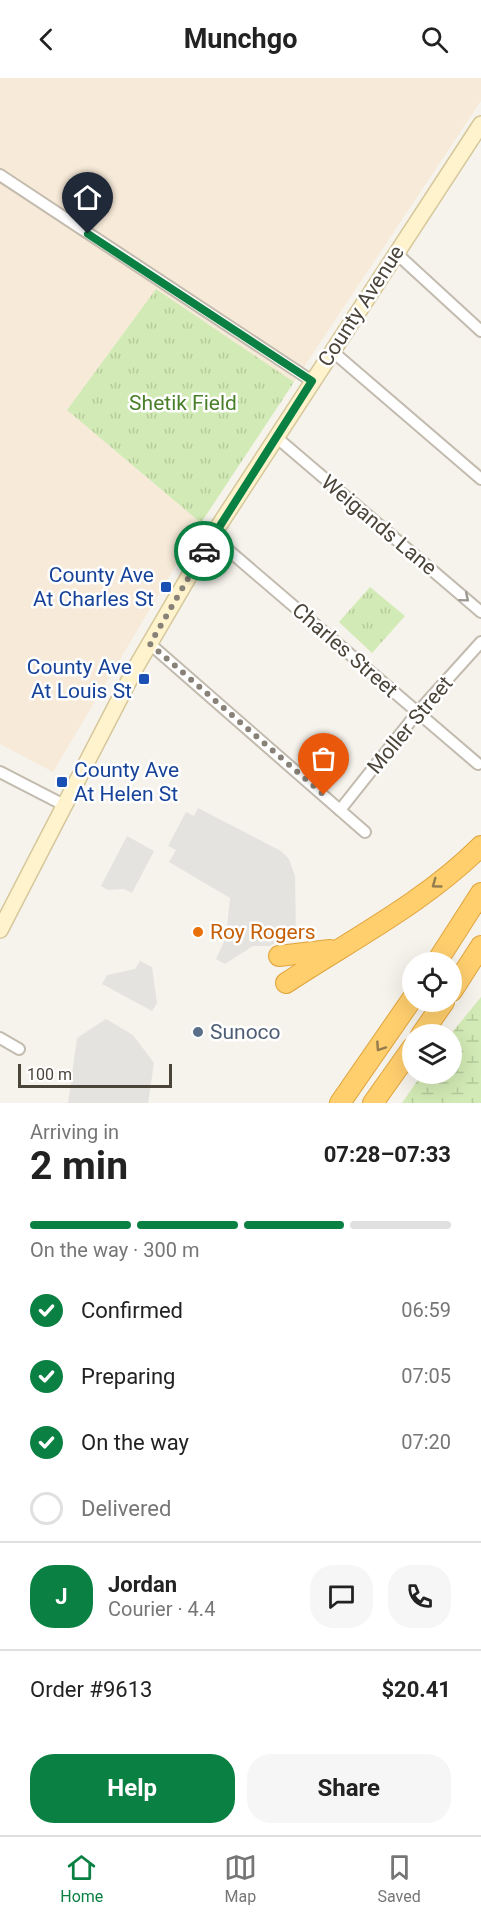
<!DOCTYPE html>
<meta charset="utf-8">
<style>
:root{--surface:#fff;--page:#f6f6f6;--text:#222;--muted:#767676;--line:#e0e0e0;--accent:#0b8043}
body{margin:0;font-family:Roboto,sans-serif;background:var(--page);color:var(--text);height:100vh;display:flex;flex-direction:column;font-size:22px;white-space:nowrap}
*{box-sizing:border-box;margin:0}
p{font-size:20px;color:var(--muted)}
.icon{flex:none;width:33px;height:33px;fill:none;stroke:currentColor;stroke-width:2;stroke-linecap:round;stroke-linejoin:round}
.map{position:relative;height:1025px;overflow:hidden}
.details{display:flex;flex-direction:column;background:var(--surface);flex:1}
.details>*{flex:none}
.buttons{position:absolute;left:402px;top:874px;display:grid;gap:12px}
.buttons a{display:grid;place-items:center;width:60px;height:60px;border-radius:50%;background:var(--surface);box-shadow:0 6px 24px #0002;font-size:30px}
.scale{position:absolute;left:18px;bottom:15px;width:154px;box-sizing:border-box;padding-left:6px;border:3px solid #4b4439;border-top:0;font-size:16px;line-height:21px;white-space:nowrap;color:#4b4439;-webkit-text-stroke:4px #fff;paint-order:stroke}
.pin{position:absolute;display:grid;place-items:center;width:51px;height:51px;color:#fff;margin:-62px -26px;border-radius:50% 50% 50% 0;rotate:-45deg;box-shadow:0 0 6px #0007}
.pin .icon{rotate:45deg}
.courier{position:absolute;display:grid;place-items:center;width:60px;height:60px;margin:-30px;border:4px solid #0b8043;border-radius:50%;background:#fff;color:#222;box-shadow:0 2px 8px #0007}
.summary em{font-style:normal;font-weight:700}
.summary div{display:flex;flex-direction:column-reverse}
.summary{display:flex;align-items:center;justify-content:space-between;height:102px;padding:0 30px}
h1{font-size:39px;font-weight:700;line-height:45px}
.bar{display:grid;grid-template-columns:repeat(4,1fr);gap:9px 6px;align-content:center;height:72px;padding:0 30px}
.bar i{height:8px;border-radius:4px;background:var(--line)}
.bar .active{background:var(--accent)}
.bar p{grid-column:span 4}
.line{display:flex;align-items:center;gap:15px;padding:0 30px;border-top:2px solid var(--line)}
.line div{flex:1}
.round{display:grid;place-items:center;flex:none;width:63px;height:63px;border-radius:24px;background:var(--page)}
ol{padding:0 30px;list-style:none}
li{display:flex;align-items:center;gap:18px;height:66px}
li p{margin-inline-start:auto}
li .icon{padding:6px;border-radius:50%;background:var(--accent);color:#fff;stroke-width:4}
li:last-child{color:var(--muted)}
li i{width:33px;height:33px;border:3px solid var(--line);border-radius:50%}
.action{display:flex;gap:12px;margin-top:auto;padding:12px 30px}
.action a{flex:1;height:69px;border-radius:24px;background:var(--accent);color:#fff;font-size:24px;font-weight:700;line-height:69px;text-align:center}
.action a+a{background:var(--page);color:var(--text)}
header{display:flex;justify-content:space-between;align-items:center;height:78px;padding:0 30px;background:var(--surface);font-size:27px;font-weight:700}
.menu{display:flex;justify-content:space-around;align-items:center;height:84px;border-top:2px solid var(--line);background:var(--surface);font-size:16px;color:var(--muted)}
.menu a{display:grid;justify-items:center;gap:3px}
.menu .active{color:var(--accent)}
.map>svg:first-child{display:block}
</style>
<header><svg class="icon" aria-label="back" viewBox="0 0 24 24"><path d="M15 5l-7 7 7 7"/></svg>Munchgo<svg class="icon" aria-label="search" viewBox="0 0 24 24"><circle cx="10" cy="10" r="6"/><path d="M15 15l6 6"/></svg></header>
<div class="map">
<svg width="481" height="1025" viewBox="0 0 481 1025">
<defs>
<pattern id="wetland-marsh" width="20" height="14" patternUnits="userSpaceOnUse" patternTransform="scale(1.5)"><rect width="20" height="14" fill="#d2eab5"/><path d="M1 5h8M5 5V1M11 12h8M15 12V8" fill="none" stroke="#b6ca9c"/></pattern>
<pattern id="park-tufts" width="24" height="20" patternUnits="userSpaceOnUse" patternTransform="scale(1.5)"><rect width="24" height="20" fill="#d2eab5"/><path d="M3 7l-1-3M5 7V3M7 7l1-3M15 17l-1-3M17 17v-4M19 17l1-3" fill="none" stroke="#b6ca9c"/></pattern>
</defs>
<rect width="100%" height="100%" fill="#f6f3ec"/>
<polygon fill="#f7ead8" points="0,0 481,0 481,23 294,304 156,211 67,332 201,445 53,694 0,666"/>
<polygon fill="url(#wetland-marsh)" points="481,919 481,1025 402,1025 422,996 452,996 450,957"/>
<g fill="url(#park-tufts)">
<polygon points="156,211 294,304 201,445 67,332"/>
<polygon points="370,509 405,538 372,575 339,544"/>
</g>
<g fill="#e5e3e0">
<polygon points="198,730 281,773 289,781 295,798 296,858 286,858 270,868 253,868 225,886 216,881 226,859 230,820 169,784 176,772 168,768 186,734 194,738"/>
<polygon points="127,758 154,773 132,815 124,811 108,812 101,808"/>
<polygon points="140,883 152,889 157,925 152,933 102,906 107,897 135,891"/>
<polygon points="106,941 133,957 154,985 148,1025 68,1025 77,960"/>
</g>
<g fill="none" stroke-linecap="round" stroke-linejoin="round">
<g stroke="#c2bbae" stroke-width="14">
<g id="minor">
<polyline points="0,97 312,303"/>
<polyline points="396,175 481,253"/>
<polyline points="332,273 481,401"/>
<polyline points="276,359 481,534"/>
<polyline points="213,459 478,686"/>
<polyline points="150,566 365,754"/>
<polyline points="0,694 64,727"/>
<polyline points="340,732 417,635 481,564"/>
<polyline points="0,960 19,971"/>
</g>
</g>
<g stroke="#d6c79b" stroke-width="18">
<polyline id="secondary" points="0,852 136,589 216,452 481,46"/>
</g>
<g stroke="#e0a43c" stroke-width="22">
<g id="motorway">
<polyline points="279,878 330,872"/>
<polyline points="436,885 481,815"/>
<path d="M286,905C351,862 425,824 481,768"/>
<polyline points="452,913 481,868"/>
<polyline points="421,957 444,924"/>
<polyline points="340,1025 412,921"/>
<polyline points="373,1025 412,970"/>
</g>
</g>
<use href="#minor" stroke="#fff" stroke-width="10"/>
<use href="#secondary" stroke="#fff3cd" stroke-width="15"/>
<use href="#motorway" stroke="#ffcf6e" stroke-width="20"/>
</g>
<defs><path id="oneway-chevron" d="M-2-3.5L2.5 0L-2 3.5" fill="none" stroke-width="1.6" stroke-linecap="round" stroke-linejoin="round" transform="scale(1.5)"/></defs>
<use stroke="#9c9892" href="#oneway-chevron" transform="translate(465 520) rotate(40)"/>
<g stroke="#937c4e">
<use href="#oneway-chevron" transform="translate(436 806) rotate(144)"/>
<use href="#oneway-chevron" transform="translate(380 969) rotate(124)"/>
</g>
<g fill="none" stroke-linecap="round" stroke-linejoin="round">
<polyline stroke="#878178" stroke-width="6" stroke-dasharray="0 10.8" points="204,473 150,566 324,717"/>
<polyline stroke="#0b8043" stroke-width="8" points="88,156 312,303 204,473"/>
</g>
<g fill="#1a4fb4" stroke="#fff" stroke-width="2">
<rect x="160" y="503" width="12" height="12" rx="3"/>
<rect x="138" y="595" width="12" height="12" rx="3"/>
<rect x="56" y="698" width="12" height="12" rx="3"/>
</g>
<circle fill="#e8710a" stroke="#fff" stroke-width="2" cx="198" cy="854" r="6"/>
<circle fill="#5c6f8a" stroke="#fff" stroke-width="2" cx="198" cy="954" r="6"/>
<g text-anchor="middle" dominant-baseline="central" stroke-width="5" stroke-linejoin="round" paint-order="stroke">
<g font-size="21" fill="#4b4439" stroke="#fff">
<text transform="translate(361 228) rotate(-57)">County Avenue</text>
<text transform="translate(379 447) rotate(40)">Weigands Lane</text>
<text transform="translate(345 572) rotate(41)">Charles Street</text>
<text transform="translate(410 647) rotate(-50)">Moller Street</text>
</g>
<g font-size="21" fill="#4a7f2a" stroke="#fff">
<text x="183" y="325">Shetik Field</text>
</g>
<g font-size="21" fill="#164399" stroke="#fff" text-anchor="end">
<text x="154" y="497">County Ave<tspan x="154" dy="24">At Charles St</tspan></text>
<text x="132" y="589">County Ave<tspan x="132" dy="24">At Louis St</tspan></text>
<text x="74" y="692" text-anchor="start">County Ave<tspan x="74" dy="24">At Helen St</tspan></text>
</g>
<g font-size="21" fill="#c56008" stroke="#fff" text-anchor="start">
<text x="210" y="854">Roy Rogers</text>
</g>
<g font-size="21" fill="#4e5e75" stroke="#fff" text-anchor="start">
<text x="210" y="954">Sunoco</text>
</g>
</g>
</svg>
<div class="buttons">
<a><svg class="icon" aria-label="locate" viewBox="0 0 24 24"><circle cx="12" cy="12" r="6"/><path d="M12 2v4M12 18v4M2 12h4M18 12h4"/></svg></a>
<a><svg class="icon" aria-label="layers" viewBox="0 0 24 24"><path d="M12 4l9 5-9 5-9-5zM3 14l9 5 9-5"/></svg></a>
</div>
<div class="scale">100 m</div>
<div class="pin" style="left:324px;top:717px;background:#ea580c"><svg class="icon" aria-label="bag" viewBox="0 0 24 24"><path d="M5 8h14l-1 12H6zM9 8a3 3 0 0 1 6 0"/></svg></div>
<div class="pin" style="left:88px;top:156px;background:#1f2937"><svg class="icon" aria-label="home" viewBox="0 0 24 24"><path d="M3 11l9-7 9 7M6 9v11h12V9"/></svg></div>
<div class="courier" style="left:204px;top:473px"><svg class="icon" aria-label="car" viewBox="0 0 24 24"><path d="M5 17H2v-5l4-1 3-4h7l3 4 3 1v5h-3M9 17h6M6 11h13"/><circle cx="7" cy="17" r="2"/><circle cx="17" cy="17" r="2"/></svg></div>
</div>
<section class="details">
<div class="summary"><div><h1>2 min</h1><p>Arriving in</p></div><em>07:28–07:33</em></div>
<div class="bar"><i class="active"></i><i class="active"></i><i class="active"></i><i></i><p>On the way · 300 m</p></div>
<ol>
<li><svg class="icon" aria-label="check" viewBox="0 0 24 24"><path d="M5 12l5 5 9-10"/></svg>Confirmed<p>06:59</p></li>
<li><svg class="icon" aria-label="check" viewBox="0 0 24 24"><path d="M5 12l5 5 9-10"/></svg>Preparing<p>07:05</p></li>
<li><svg class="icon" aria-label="check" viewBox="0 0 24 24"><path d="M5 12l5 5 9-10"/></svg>On the way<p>07:20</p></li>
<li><i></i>Delivered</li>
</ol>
<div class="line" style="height:108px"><b class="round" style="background:var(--accent);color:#fff">J</b><div><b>Jordan</b><p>Courier · 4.4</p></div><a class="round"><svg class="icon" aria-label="chat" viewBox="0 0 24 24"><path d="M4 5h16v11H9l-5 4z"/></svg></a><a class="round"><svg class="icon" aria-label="phone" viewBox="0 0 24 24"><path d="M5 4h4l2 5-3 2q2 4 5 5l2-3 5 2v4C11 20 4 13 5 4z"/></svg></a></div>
<div class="line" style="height:78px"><div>Order #9613</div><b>$20.41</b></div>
<div class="action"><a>Help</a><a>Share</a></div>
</section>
<nav class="menu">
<a class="active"><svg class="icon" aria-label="home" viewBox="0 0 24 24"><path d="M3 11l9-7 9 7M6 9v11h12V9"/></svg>Home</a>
<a><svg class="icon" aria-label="map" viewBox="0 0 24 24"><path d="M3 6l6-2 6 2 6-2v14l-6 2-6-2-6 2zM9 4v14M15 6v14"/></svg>Map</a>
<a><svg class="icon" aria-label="saved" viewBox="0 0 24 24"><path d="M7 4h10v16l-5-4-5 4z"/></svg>Saved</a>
</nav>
